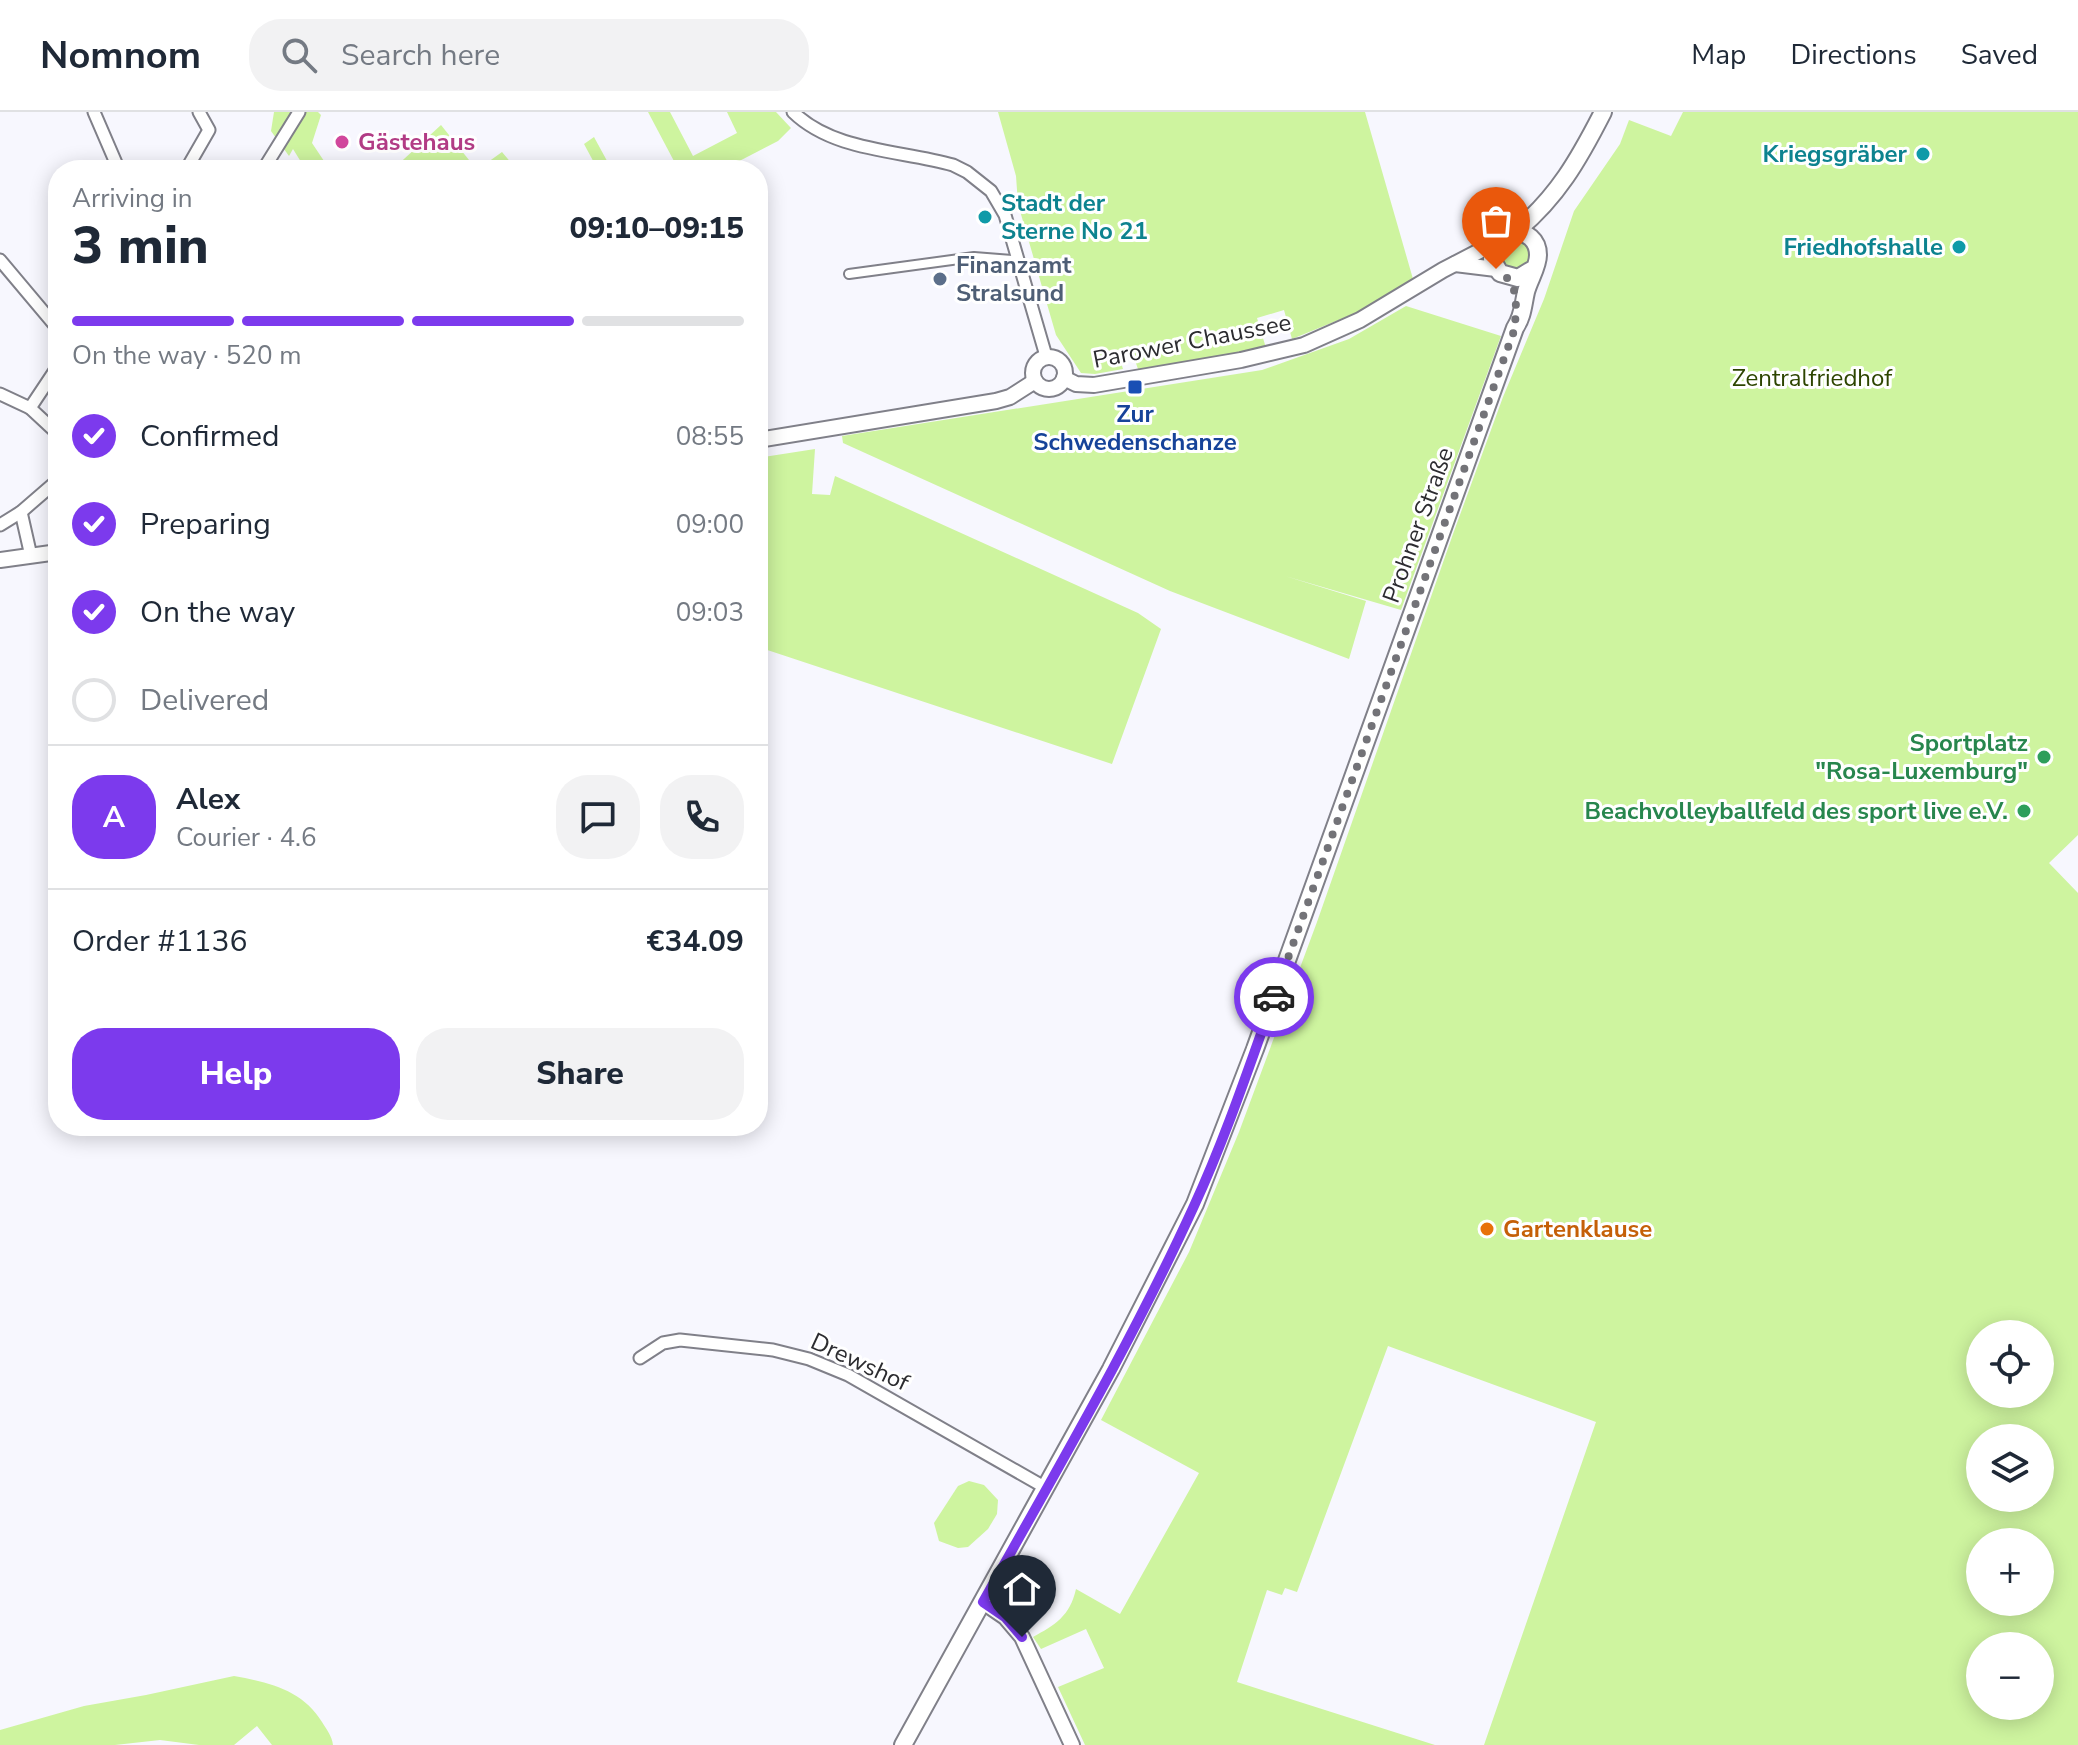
<!DOCTYPE html>
<meta charset="utf-8">
<style>
:root{--surface:#fff;--page:#f2f2f3;--text:#1f2937;--muted:#747a83;--line:#e0e1e3;--accent:#7c3aed}
body{margin:0;font-family:"Nunito Sans",sans-serif;background:var(--page);color:var(--text);height:100vh;display:flex;flex-direction:column;font-size:30px;white-space:nowrap}
*{box-sizing:border-box;margin:0}
p{font-size:26px;color:var(--muted)}
.icon{flex:none;width:44px;height:44px;fill:none;stroke:currentColor;stroke-width:2;stroke-linecap:round;stroke-linejoin:round}
.map{position:relative;flex:1;overflow:hidden}
.details{position:absolute;left:48px;top:48px;width:720px;height:976px;display:flex;flex-direction:column;background:var(--surface);border-radius:32px;box-shadow:0 4px 20px #0003}
.details>*{flex:none}
.tools{position:absolute;left:1966px;top:1208px;display:grid;gap:16px}
.tools a{display:grid;place-items:center;width:88px;height:88px;border-radius:50%;background:var(--surface);box-shadow:0 4px 20px #0003;font-size:40px}
.pin{position:absolute;display:grid;place-items:center;width:68px;height:68px;color:#fff;margin:-82px -34px;border-radius:50% 50% 50% 0;rotate:-45deg;box-shadow:0 0 8px #0007}
.pin .icon{rotate:45deg}
.courier{position:absolute;display:grid;place-items:center;width:80px;height:80px;margin:-40px;border:6px solid #7c3aed;border-radius:50%;background:#fff;color:#222;box-shadow:0 2px 10px #0007}
.overview em{font-style:normal;font-weight:800}
.overview div{display:flex;flex-direction:column-reverse}
.overview{display:flex;align-items:center;justify-content:space-between;height:136px;padding:0 24px}
h1{font-size:52px;font-weight:800;line-height:60px}
.bar{display:grid;grid-template-columns:repeat(4,1fr);gap:12px 8px;align-content:center;height:96px;padding:0 24px}
.bar i{height:10px;border-radius:6px;background:var(--line)}
.bar .on{background:var(--accent)}
.bar p{grid-column:span 4}
.line{display:flex;align-items:center;gap:20px;padding:0 24px;border-top:2px solid var(--line)}
.line div{flex:1}
.round{display:grid;place-items:center;flex:none;width:84px;height:84px;border-radius:32px;background:var(--page)}
ol{padding:0 24px;list-style:none}
li{display:flex;align-items:center;gap:24px;height:88px}
li p{margin-inline-start:auto}
li .icon{padding:8px;border-radius:50%;background:var(--accent);color:#fff;stroke-width:4}
li:last-child{color:var(--muted)}
li i{width:44px;height:44px;border:4px solid var(--line);border-radius:50%}
.action{display:flex;gap:16px;margin-top:auto;padding:16px 24px}
.action a{flex:1;height:92px;border-radius:32px;background:var(--accent);color:#fff;font-size:32px;font-weight:800;line-height:92px;text-align:center}
.action a+a{background:var(--page);color:var(--text)}
header{display:flex;align-items:center;gap:48px;box-sizing:border-box;height:112px;padding:0 40px;background:var(--surface);border-bottom:2px solid var(--line)}
header strong{font-size:38px}
nav{display:flex;gap:44px;margin-inline-start:auto;font-size:28px}
.search{width:560px;height:72px;background:var(--page);display:flex;align-items:center;gap:20px;box-sizing:border-box;padding:0 28px;border-radius:32px;color:var(--muted);font-size:30px}
.map>svg:first-child{display:block}
</style>
<header>
<strong>Nomnom</strong>
<div class="search"><svg class="icon" aria-label="search" viewBox="0 0 24 24"><circle cx="10" cy="10" r="6"/><path d="M15 15l6 6"/></svg>Search here</div>
<nav><a>Map</a><a>Directions</a><a>Saved</a></nav>
</header>
<div class="map">
<svg width="2078" height="1633" viewBox="0 0 2078 1633">
<rect width="100%" height="100%" fill="#f7f7fe"/>
<g fill="#cef49f" fill-rule="evenodd">
<polygon points="274,0 318,0 321,3 312,31 330,58 306,58 293,37 289,44 271,19"/>
<polygon points="648,0 670,0 693,44 737,21 727,0 776,0 791,16 778,29 722,58 662,58 675,51"/>
<polygon points="998,0 1365,0 1413,167 1368,196 1292,227 1284,198 1257,206 1266,236 1138,257 1131,237 1118,241 1123,257 1095,262 1081,261 1056,223 1018,92 1016,64"/>
<path d="M1683,0H2078V723L2049,751L2078,781V1633H1484L1596,1310L1388,1234L1297,1480L1285,1476L1282,1483L1267,1478L1237,1570L1435,1633H1085L1058,1575L1104,1556L1086,1517L1041,1537L1033,1525C1055,1513 1070,1504 1076,1477L1120,1502L1199,1361L1101,1308L1189,1140L1239,1020L1317,810L1453,422L1503,285L1544,187L1574,99L1620,32L1629,8L1671,24ZM1980,1222H2040V1282H1980ZM1980,1326H2040V1386H1980ZM1980,1430H2040V1490H1980ZM1980,1534H2040V1594H1980Z"/>
<polygon points="441,13 477,58 502,40 513,53 504,58 392,58"/>
<polygon points="594,25 612,58 598,58 584,32"/>
<polygon points="1509,125 1530,132 1532,149 1518,160 1502,155 1497,138"/>
<polygon points="1406,194 1501,224 1401,498 1285,464 1366,489 1349,547 1170,479 843,331 842,324 1262,258 1349,227"/>
<polygon points="815,337 812,382 830,383 835,364 1138,501 1161,517 1112,652 758,535 758,346"/>
<polygon points="969,1369 984,1373 998,1388 997,1402 988,1417 968,1435 958,1436 939,1429 934,1411 958,1374"/>
<path d="M234,1564C268,1570 303,1578 322,1610C327,1618 332,1624 333,1633H272L257,1614L234,1633H199L160,1628L115,1633H0V1618L84,1594L146,1583Z"/>
</g>
<g fill="none" stroke-linecap="round" stroke-linejoin="round">
<g stroke="#808089" stroke-width="12">
<polyline id="pedestrian" points="849,162 974,145 1012,148"/>
</g>
<g stroke="#808089" stroke-width="15">
<g id="minor">
<polyline points="94,0 119,58"/>
<path d="M793,0C834,40 901,38 953,53L967,60L991,79L1005,103L1046,244"/>
<polyline points="186,58 209,18 199,0"/>
<polyline points="263,58 299,0"/>
<polyline points="0,148 58,217"/>
<polyline points="0,282 30,296 58,254"/>
<polyline points="30,296 58,322"/>
<polyline points="21,400 31,444"/>
<polyline points="0,413 21,400 58,368"/>
<polyline points="640,1246 663,1231 680,1228 773,1238 809,1247 848,1263 1046,1376"/>
</g>
</g>
<g stroke="#808089" stroke-width="18">
<g id="tertiary">
<polyline points="1455,152 1496,157"/>
<circle cx="1049" cy="261" r="16"/>
<polyline points="1064,266 1076,272 1094,273 1241,248 1304,233 1360,208 1443,158 1495,131"/>
<polyline points="758,328 996,289 1010,285 1035,269"/>
<polyline points="0,448 58,440"/>
<polyline points="983,1490 1005,1505 1022,1525 1072,1633"/>
</g>
</g>
<g stroke="#808089" stroke-width="20">
<g id="secondary">
<path d="M1515,120C1557,86 1579,47 1603,0"/>
<path d="M903,1633L1111,1257L1195,1092L1255,937L1515,216C1523,204 1523,193 1526,180C1529,168 1538,155 1538,143C1538,112 1491,112 1492,147L1500,161L1518,166L1533,157"/>
</g>
</g>
<use href="#pedestrian" stroke="#fff" stroke-width="8"/>
<use href="#minor" stroke="#fff" stroke-width="11"/>
<use href="#tertiary" stroke="#fff" stroke-width="14"/>
<use href="#secondary" stroke="#fff" stroke-width="16"/>
</g>
<g fill="none" stroke-linecap="round" stroke-linejoin="round">
<path stroke="#737378" stroke-width="8" stroke-dasharray="0 14.4" d="M1274,885L1515,216C1515,200 1520,178 1506,165C1503,162 1499,160 1496,157"/>
<path stroke="#7c3aed" stroke-width="10" d="M1022,1525L1005,1505L983,1490C1056,1359 1132,1230 1194,1094C1225,1027 1249,955 1274,885"/>
</g>
<circle fill="#d1479c" stroke="#fff" stroke-width="3" cx="342" cy="30" r="8"/>
<g fill="#0f9aa8" stroke="#fff" stroke-width="3">
<circle cx="1923" cy="42" r="8"/>
<circle cx="985" cy="105" r="8"/>
<circle cx="1959" cy="135" r="8"/>
</g>
<circle fill="#5c6f8a" stroke="#fff" stroke-width="3" cx="940" cy="167" r="8"/>
<rect fill="#1a4fb4" stroke="#fff" stroke-width="3" x="1127" y="267" width="16" height="16" rx="4"/>
<g fill="#2e9e5b" stroke="#fff" stroke-width="3">
<circle cx="2044" cy="645" r="8"/>
<circle cx="2024" cy="699" r="8"/>
</g>
<circle fill="#e8710a" stroke="#fff" stroke-width="3" cx="1487" cy="1117" r="8"/>
<g text-anchor="middle" dominant-baseline="central" stroke-width="6" stroke-linejoin="round" paint-order="stroke">
<g font-size="24" font-weight="bold" fill="#b23c85" stroke="#fff" text-anchor="start">
<text x="358" y="30">Gästehaus</text>
</g>
<g font-size="24" font-weight="bold" fill="#0d838f" stroke="#fff" text-anchor="end">
<text x="1907" y="42">Kriegsgräber</text>
<text x="1001" y="91" text-anchor="start">Stadt der<tspan x="1001" dy="28">Sterne No 21</tspan></text>
<text x="1943" y="135">Friedhofshalle</text>
</g>
<g font-size="24" font-weight="bold" fill="#4e5e75" stroke="#fff" text-anchor="start">
<text x="956" y="153">Finanzamt<tspan x="956" dy="28">Stralsund</tspan></text>
</g>
<g font-size="24" fill="#2c2c30" stroke="#fff">
<text transform="translate(1192 229) rotate(-11)">Parower Chaussee</text>
<text transform="translate(1418 413) rotate(-70)">Prohner Straße</text>
<text transform="translate(860 1250) rotate(25)">Drewshof</text>
</g>
<g font-size="24" fill="#2d4500" stroke="#fff">
<text x="1812" y="266">Zentralfriedhof</text>
</g>
<g font-size="24" font-weight="bold" fill="#164399" stroke="#fff">
<text x="1135" y="302">Zur<tspan x="1135" dy="28">Schwedenschanze</tspan></text>
</g>
<g font-size="24" font-weight="bold" fill="#27864d" stroke="#fff" text-anchor="end">
<text x="2028" y="631">Sportplatz<tspan x="2028" dy="28">"Rosa-Luxemburg"</tspan></text>
<text x="2008" y="699">Beachvolleyballfeld des sport live e.V.</text>
</g>
<g font-size="24" font-weight="bold" fill="#c56008" stroke="#fff" text-anchor="start">
<text x="1503" y="1117">Gartenklause</text>
</g>
</g>
</svg>
<div class="tools">
<a><svg class="icon" aria-label="locate" viewBox="0 0 24 24"><circle cx="12" cy="12" r="6"/><path d="M12 2v4M12 18v4M2 12h4M18 12h4"/></svg></a>
<a><svg class="icon" aria-label="layers" viewBox="0 0 24 24"><path d="M12 4l9 5-9 5-9-5zM3 14l9 5 9-5"/></svg></a>
<a>+</a>
<a>−</a>
</div>
<div class="pin" style="left:1496px;top:157px;background:#ea580c"><svg class="icon" aria-label="bag" viewBox="0 0 24 24"><path d="M5 8h14l-1 12H6zM9 8a3 3 0 0 1 6 0"/></svg></div>
<div class="pin" style="left:1022px;top:1525px;background:#1f2937"><svg class="icon" aria-label="home" viewBox="0 0 24 24"><path d="M3 11l9-7 9 7M6 9v11h12V9"/></svg></div>
<div class="courier" style="left:1274px;top:885px"><svg class="icon" aria-label="car" viewBox="0 0 24 24"><path d="M5 17H2v-5l4-1 3-4h7l3 4 3 1v5h-3M9 17h6M6 11h13"/><circle cx="7" cy="17" r="2"/><circle cx="17" cy="17" r="2"/></svg></div>
<section class="details">
<div class="overview"><div><h1>3 min</h1><p>Arriving in</p></div><em>09:10–09:15</em></div>
<div class="bar"><i class="on"></i><i class="on"></i><i class="on"></i><i></i><p>On the way · 520 m</p></div>
<ol>
<li><svg class="icon" aria-label="check" viewBox="0 0 24 24"><path d="M5 12l5 5 9-10"/></svg>Confirmed<p>08:55</p></li>
<li><svg class="icon" aria-label="check" viewBox="0 0 24 24"><path d="M5 12l5 5 9-10"/></svg>Preparing<p>09:00</p></li>
<li><svg class="icon" aria-label="check" viewBox="0 0 24 24"><path d="M5 12l5 5 9-10"/></svg>On the way<p>09:03</p></li>
<li><i></i>Delivered</li>
</ol>
<div class="line" style="height:144px"><b class="round" style="background:var(--accent);color:#fff">A</b><div><b>Alex</b><p>Courier · 4.6</p></div><a class="round"><svg class="icon" aria-label="chat" viewBox="0 0 24 24"><path d="M4 5h16v11H9l-5 4z"/></svg></a><a class="round"><svg class="icon" aria-label="phone" viewBox="0 0 24 24"><path d="M5 4h4l2 5-3 2q2 4 5 5l2-3 5 2v4C11 20 4 13 5 4z"/></svg></a></div>
<div class="line" style="height:104px"><div>Order #1136</div><b>€34.09</b></div>
<div class="action"><a>Help</a><a>Share</a></div>
</section>
</div>
